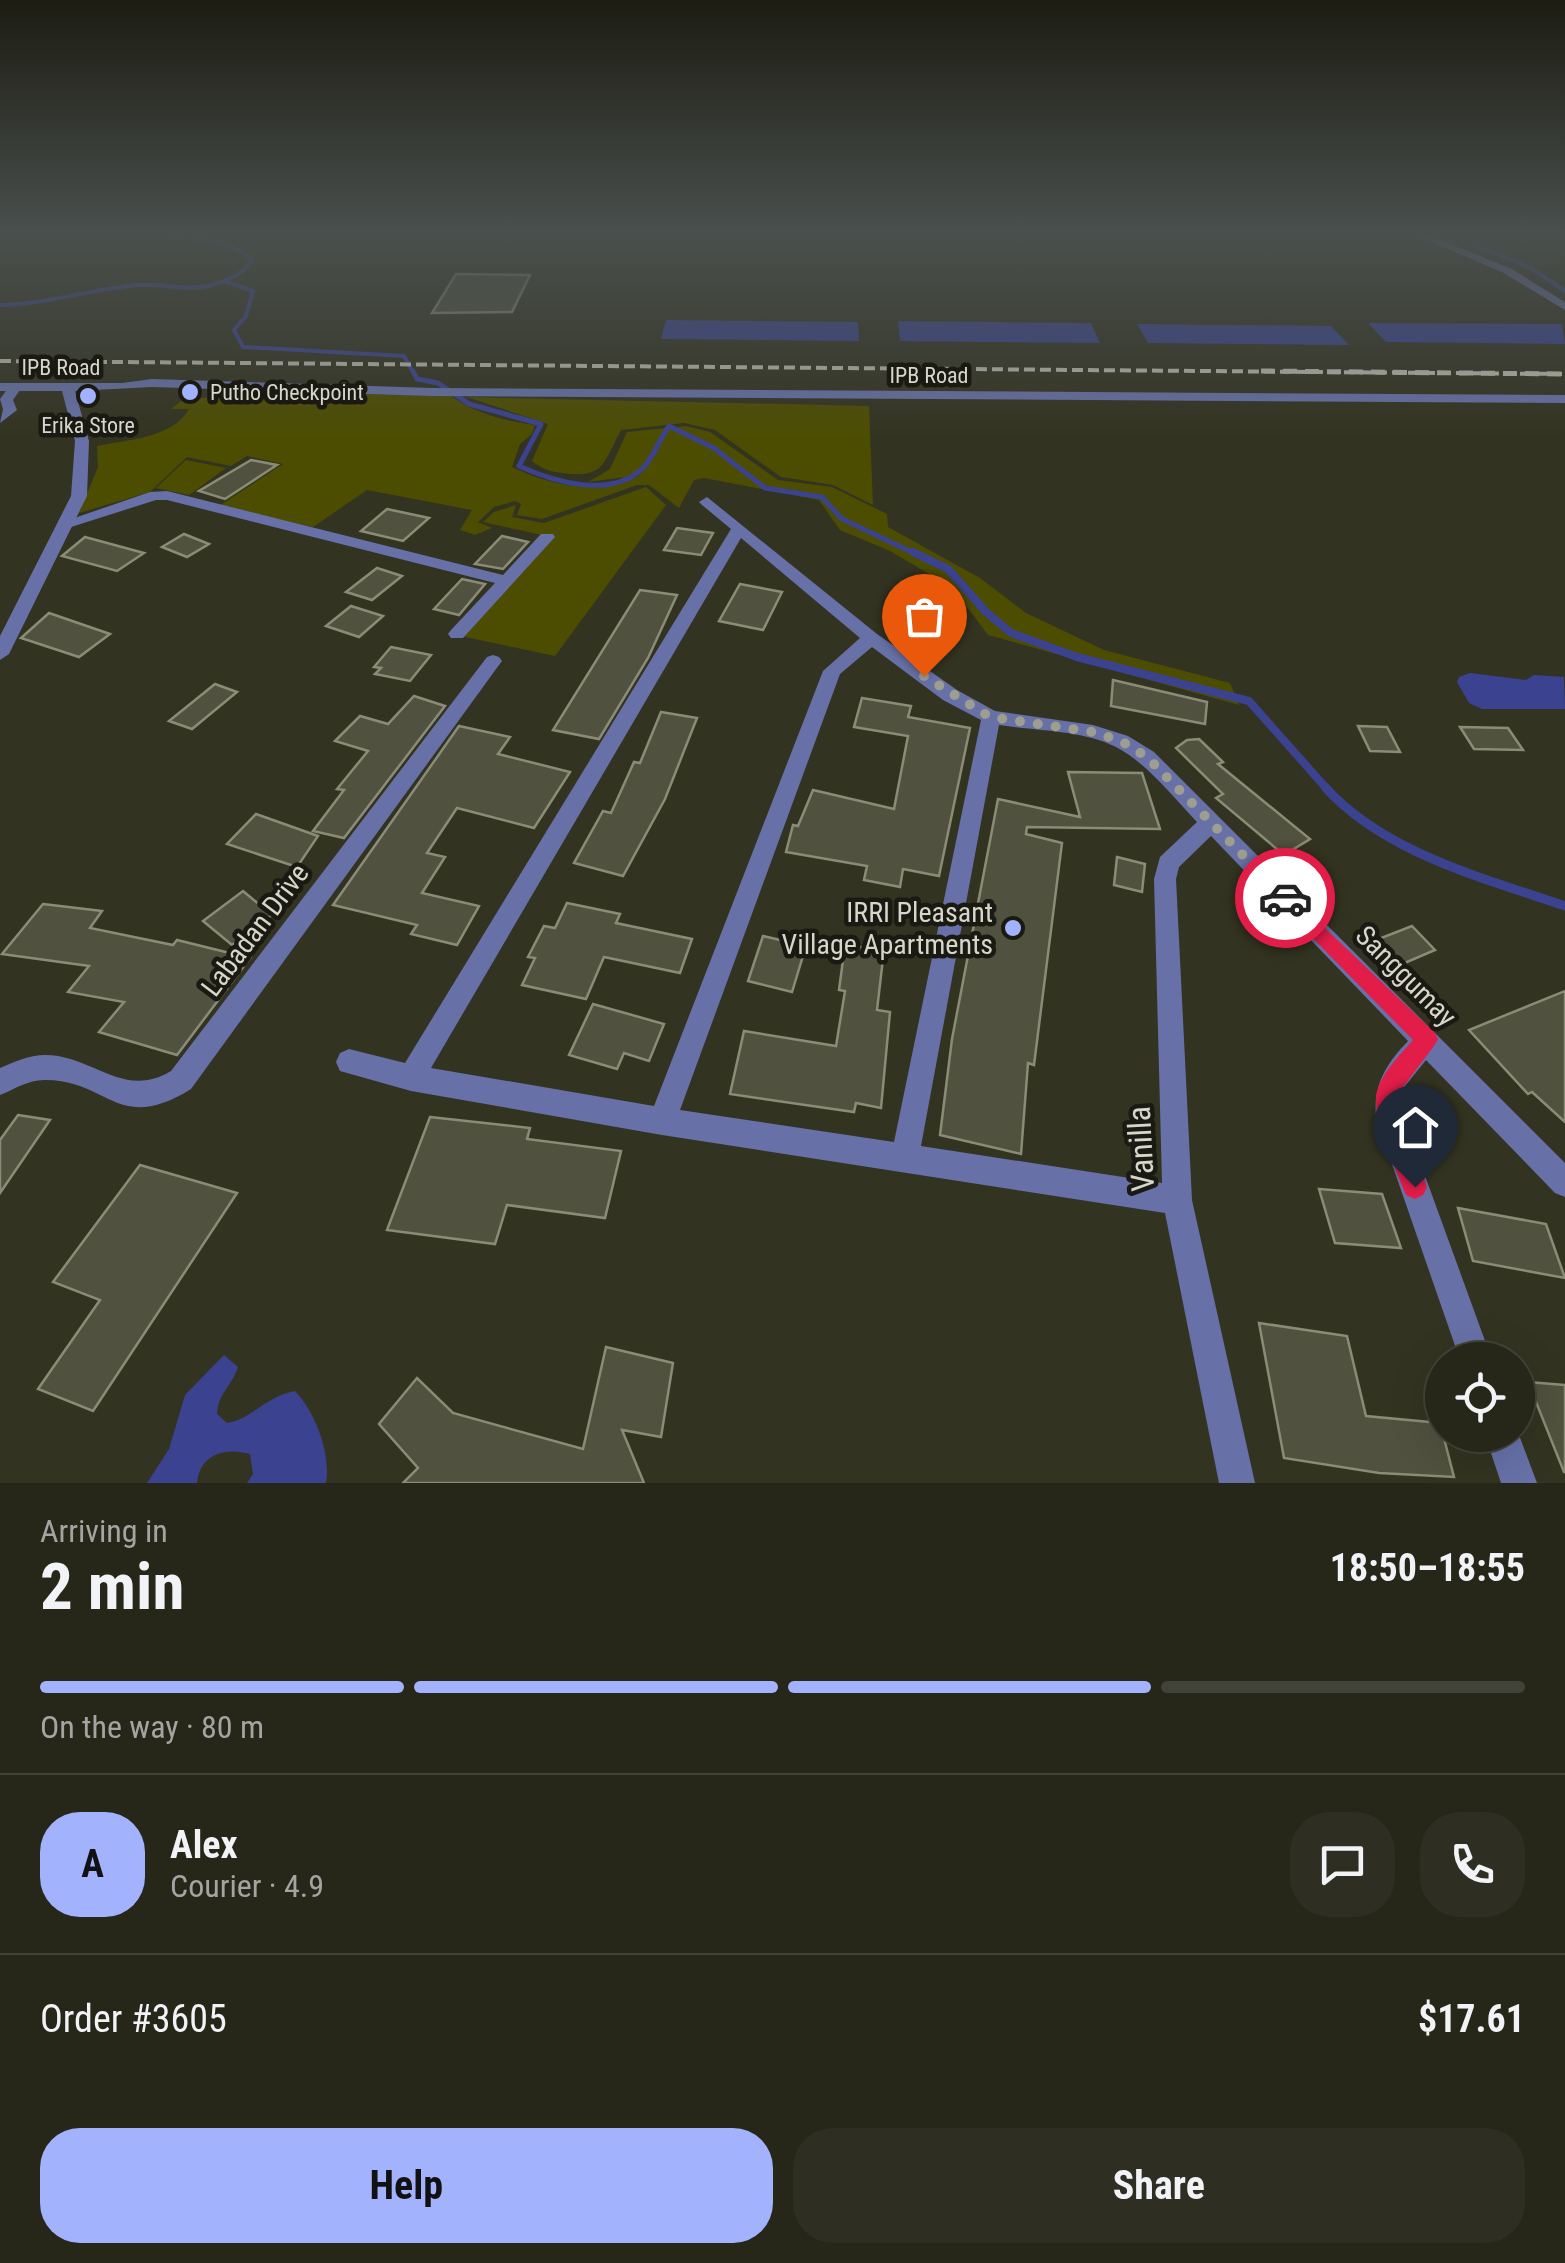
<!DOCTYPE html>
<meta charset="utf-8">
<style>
:root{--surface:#262619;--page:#2e2e22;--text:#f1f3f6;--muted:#a4a5a2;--line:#424338;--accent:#a3b2fd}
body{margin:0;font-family:"Roboto Condensed",sans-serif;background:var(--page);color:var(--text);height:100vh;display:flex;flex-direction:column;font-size:38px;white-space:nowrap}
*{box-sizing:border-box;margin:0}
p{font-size:32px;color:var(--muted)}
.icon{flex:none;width:55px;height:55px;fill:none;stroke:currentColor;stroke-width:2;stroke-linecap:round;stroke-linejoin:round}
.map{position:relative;height:1483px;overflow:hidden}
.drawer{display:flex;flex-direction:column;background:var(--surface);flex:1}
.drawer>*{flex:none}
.tools{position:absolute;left:1425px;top:1342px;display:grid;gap:20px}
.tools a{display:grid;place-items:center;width:110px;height:110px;border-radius:50%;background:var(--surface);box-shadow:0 10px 40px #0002,0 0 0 2px var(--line);font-size:50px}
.pin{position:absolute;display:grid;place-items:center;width:85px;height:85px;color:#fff;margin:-102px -42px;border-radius:50% 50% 50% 0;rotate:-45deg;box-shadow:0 0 10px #0007}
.pin .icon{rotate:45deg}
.courier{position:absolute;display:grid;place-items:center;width:100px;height:100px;margin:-50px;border:8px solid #e11d48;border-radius:50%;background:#fff;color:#222;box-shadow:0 2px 12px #0007}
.overview em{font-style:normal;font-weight:700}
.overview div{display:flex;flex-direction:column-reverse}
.overview{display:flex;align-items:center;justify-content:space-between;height:170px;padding:0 40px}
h1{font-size:65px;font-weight:700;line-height:75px}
.bar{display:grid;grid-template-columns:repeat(4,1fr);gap:15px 10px;align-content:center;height:120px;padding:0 40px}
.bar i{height:12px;border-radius:8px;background:var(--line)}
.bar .active{background:var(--accent)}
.bar p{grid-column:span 4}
.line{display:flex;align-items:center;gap:25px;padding:0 40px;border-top:2px solid var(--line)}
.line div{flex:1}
.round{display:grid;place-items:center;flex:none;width:105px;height:105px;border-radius:40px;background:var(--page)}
.primary-button{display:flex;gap:20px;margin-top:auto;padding:20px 40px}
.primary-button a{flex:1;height:115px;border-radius:40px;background:var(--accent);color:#111;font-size:40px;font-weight:700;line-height:115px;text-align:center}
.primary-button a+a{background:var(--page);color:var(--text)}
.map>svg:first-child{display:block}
</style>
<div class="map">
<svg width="1565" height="1483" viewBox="0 0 1565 1483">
<rect width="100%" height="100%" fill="#333321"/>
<g fill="#4d4d01">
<path d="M293,392L448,394C476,414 501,420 535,425L532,434L520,444L512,467C556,488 597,494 641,475L588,482L610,469L627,432L686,426L710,432L778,480L832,487L887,514L888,527L980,578L1026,613L1104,650L1230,683L1239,705L988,635L953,588L890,551L840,530L819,500L704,478L694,480L679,508L649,485H637L542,519L517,515L521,504L515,501L494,507L478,522L492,528L475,535L460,530L472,510L367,490L313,527L219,506L283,464L247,456L231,466L187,457L150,492L79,513L98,467L97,446C126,440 173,438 189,409H171L184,399Z"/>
<path d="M467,397L869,406L873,505L833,485L781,477L715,430L684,423L621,430C603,463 605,479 562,473C549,471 542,469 532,461L548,424Z"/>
<polygon points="186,460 226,468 189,495 156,488"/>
<polygon points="646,487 666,505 555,656 461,636 551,537 483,522 494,512 516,505 512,517 544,523"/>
</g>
<g fill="#3b4391">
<polygon points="666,320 858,322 859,341 661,339"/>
<polygon points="898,321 1091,323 1100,343 900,341"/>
<polygon points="1368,323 1562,324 1565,344 1386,342"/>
<polygon points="1137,324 1331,326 1349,345 1148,343"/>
<polygon points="1470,673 1526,680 1534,675 1564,677 1565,709 1482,709 1469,703 1457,682 1459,677"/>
<path d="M224,1355L238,1367C232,1386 218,1393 217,1414L227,1423C252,1419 266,1396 295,1391C316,1413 331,1454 326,1483H247L253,1474L250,1454C225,1447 200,1454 197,1483H147L169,1449L185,1395Z"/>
</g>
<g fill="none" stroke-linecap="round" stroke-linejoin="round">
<g stroke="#3b4391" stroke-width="4">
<polyline points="1475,245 1529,267 1565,291"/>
<polyline points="226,282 253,291 246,316 234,330 243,347 404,356 414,374"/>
<path d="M0,305C47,304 91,289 138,285C161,283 185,291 208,286C223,282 246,274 252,259C224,234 175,237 140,233"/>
</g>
<path stroke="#3b4391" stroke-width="5" d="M413,371L417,379L438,383L469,404L541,424L519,466C554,482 611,499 643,468C654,456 660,439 669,426L714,448L765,488L822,497L842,519L918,555"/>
<polyline stroke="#3b4391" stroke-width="8" points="913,552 948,569 986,612 1011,633 1077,657 1249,701 1327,789"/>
<path stroke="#3b4391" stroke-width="9" d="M1325,787C1384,853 1484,878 1565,906"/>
</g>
<g fill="#50513e" stroke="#8b8c77" stroke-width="2.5">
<polygon points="456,274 530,275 512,312 432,313"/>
<polygon points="251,460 277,465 225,499 199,491"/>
<polygon points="387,509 429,518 403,541 361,531"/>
<polygon points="677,528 713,533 701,555 664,550"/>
<polygon points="184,534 209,544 187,557 162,547"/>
<polygon points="502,536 528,542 503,569 475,564"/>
<polygon points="85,537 144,553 117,571 62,556"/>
<polygon points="377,568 402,576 372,600 346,592"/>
<polygon points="462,579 485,584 459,615 434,609"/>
<polygon points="740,584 782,592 763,630 719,621"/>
<polygon points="640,590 677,595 648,658 599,739 553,730"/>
<polygon points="351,606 383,616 359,637 326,626"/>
<polygon points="49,613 110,634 79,657 21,638"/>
<polygon points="391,647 431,655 410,681 375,674 381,668 374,667"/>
<polygon points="1113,680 1207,702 1205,724 1111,706"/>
<polygon points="215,684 237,692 192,729 169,721"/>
<polygon points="414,696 445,706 344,838 313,831 344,790 337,789 368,751 335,741 360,716 388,724"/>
<polygon points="862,698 911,706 908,717 970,728 939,876 903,869 900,887 864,880 867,866 786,852 793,825 798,826 813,790 894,809 908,736 854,727"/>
<polygon points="661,712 697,718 665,799 623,876 574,863 603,811 611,813 634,762 640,763"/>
<polygon points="459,726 510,737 498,754 570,772 534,828 457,808 427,853 445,857 422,893 479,906 457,945 411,934 417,925 333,905"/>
<polygon points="1358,726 1387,727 1400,752 1370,751"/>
<polygon points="1460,727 1508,728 1523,750 1474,749"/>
<polygon points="1199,739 1223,762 1218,764 1310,839 1284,855 1216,798 1223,794 1176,748 1187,740"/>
<polygon points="1068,772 1142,773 1160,829 1027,827 1026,834 1062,843 1034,1065 1028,1063 1021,1154 940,1135 952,1039 998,799 1080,817"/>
<polygon points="256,814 318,836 297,867 227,844"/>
<polygon points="1117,857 1145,864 1142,892 1114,885"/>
<polygon points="243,891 272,915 232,945 203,921"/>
<polygon points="567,903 620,914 616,923 692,939 680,973 604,957 586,999 522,985 535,958 528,957 544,926 555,928"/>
<polygon points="43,904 102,911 90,928 173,945 177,940 250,958 177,1055 99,1032 124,1002 68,992 89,966 2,954"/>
<polygon points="1412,926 1435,950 1400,965 1376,940"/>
<polygon points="763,936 806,946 792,992 748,981"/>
<polygon points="845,945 884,950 877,1010 890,1012 881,1108 856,1103 854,1112 730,1094 744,1031 836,1046 845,991 839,990"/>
<polygon points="1565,991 1565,1122 1532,1092 1528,1094 1469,1030"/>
<polygon points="593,1004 664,1024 649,1061 624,1053 617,1069 569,1055"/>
<polygon points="18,1115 50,1120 0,1193 0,1140"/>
<polygon points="430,1117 530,1128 527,1139 621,1151 605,1218 507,1205 495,1244 387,1230"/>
<polygon points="140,1165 237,1193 93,1411 38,1389 100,1300 53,1282"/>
<polygon points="1319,1189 1382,1194 1401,1248 1335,1243"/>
<polygon points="1458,1208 1546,1224 1565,1278 1473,1261"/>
<polygon points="1259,1323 1347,1336 1366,1416 1440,1423 1454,1477 1379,1473 1284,1458"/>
<polygon points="606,1347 673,1363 661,1437 622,1430 644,1483 403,1483 418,1468 379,1424 417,1378 453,1413 583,1449"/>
<polygon points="1528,1382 1565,1385 1565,1472 1564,1472"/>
</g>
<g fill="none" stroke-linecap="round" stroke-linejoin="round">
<g fill="#6771a7" fill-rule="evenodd">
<polygon points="1410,233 1423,233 1510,268 1565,302 1565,310 1502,272"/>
<polygon points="11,384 22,387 13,400 17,410 0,423 3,409 0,399"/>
<polygon points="167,491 503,575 541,534 553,534 555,537 463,638 451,638 448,634 451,630 495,583 167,500 156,500 68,528 60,523 150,492"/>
<path d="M707,497L877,634L957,690L995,711L1093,725L1128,736L1154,752L1565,1163V1197L1555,1193L1426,1060L1405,1086L1404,1118L1492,1360H1460L1376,1118C1373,1085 1386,1064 1408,1041L1211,836L1179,867L1176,879L1192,1200L1255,1483H1219L1165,1213L662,1135L411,1091L340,1071L336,1062L340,1053L349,1049L405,1063L731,529L702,505L699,502ZM741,538L860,638L823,671L654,1106L431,1068ZM872,647L943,700L981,720L894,1142L680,1110L840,674ZM999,725C1036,731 1082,730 1116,747C1148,764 1172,796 1197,822L1160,857L1154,879L1162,1183L921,1146Z"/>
<path d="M493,655L499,657L502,661L499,665L191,1089C117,1135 108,1079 44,1080C28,1080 15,1089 0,1095V1068C14,1062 29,1055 45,1055C93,1055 123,1100 171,1071L487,657Z"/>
<polygon points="1518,1431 1519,1435 1537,1483 1501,1483 1485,1435 1518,1435"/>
</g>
<polygon fill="#6771a7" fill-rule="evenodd" points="152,379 432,388 1565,395 1565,403 432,396 152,387 75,391 89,441 87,496 9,654 0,660 0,636 71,496 75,441 62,391 0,391 0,383 122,383"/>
<polyline stroke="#bebeb2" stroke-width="4" stroke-dasharray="11 5" stroke-linecap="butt" points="0,361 1562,374"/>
<polyline stroke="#bebeb2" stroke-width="5" stroke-dasharray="14 8" stroke-linecap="butt" points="1261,371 1565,374"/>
</g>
<linearGradient id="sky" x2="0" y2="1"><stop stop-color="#1c1c12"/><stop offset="0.53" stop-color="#4a504e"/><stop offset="1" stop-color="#4a504e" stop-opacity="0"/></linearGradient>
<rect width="1565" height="440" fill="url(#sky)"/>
<path fill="#e11d48" d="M1285,890L1434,1032L1438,1039L1434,1046L1397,1095L1401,1118L1427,1187L1423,1195L1415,1199L1406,1195C1397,1173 1370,1113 1377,1091C1383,1071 1400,1055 1413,1040L1279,904L1276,898Z"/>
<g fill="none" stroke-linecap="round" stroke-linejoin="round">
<polyline stroke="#9d9d90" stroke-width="10" stroke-dasharray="0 18" points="924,676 990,717 1093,732 1121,741 1147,757 1285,898"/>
</g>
<g fill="#a3b2fd" stroke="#1a1a12" stroke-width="4">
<circle cx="190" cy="392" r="10"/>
<circle cx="88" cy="396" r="10"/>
<circle cx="1013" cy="928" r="10"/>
</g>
<g text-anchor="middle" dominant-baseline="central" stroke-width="9" stroke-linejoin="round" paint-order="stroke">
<g font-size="22" fill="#d6d6cb" stroke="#1a1a12">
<text x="61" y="367">IPB Road</text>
<text x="929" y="375">IPB Road</text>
</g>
<g font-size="22" fill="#d6d6cb" stroke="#1a1a12" text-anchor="start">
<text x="210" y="392">Putho Checkpoint</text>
<text x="88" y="425" text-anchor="middle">Erika Store</text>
</g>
<g font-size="28" fill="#d6d6cb" stroke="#1a1a12" text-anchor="end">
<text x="993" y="912">IRRI Pleasant<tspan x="993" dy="32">Village Apartments</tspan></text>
</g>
<g font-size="28" fill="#d6d6cb" stroke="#1a1a12">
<text transform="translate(255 930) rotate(-53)">Labadan Drive</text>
<text transform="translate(1406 976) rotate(45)">Sanggumay</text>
</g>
<g font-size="32" fill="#d6d6cb" stroke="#1a1a12">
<text transform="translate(1141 1149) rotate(-93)">Vanilla</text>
</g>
</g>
</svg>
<div class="tools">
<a><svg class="icon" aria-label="locate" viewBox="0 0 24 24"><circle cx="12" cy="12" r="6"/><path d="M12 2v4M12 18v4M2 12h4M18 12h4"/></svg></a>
</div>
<div class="pin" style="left:924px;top:676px;background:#ea580c"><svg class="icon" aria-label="bag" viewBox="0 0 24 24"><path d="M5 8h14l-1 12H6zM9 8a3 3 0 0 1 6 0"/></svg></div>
<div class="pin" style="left:1415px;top:1187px;background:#1f2937"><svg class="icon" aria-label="home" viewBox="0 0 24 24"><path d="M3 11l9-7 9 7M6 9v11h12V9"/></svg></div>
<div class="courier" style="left:1285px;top:898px"><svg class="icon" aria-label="car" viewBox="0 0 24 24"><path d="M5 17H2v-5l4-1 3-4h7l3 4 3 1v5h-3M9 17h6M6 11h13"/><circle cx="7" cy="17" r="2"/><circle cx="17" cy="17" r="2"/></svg></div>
</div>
<section class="drawer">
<div class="overview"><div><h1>2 min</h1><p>Arriving in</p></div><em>18:50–18:55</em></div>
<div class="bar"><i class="active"></i><i class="active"></i><i class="active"></i><i></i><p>On the way · 80 m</p></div>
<div class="line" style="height:180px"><b class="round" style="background:var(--accent);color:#111">A</b><div><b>Alex</b><p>Courier · 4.9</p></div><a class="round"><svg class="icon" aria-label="chat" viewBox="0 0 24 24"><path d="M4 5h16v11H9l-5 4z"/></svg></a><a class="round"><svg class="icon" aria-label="phone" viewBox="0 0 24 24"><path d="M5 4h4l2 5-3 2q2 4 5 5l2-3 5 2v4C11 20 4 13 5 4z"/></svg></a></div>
<div class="line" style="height:130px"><div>Order #3605</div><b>$17.61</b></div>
<div class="primary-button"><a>Help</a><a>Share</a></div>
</section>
